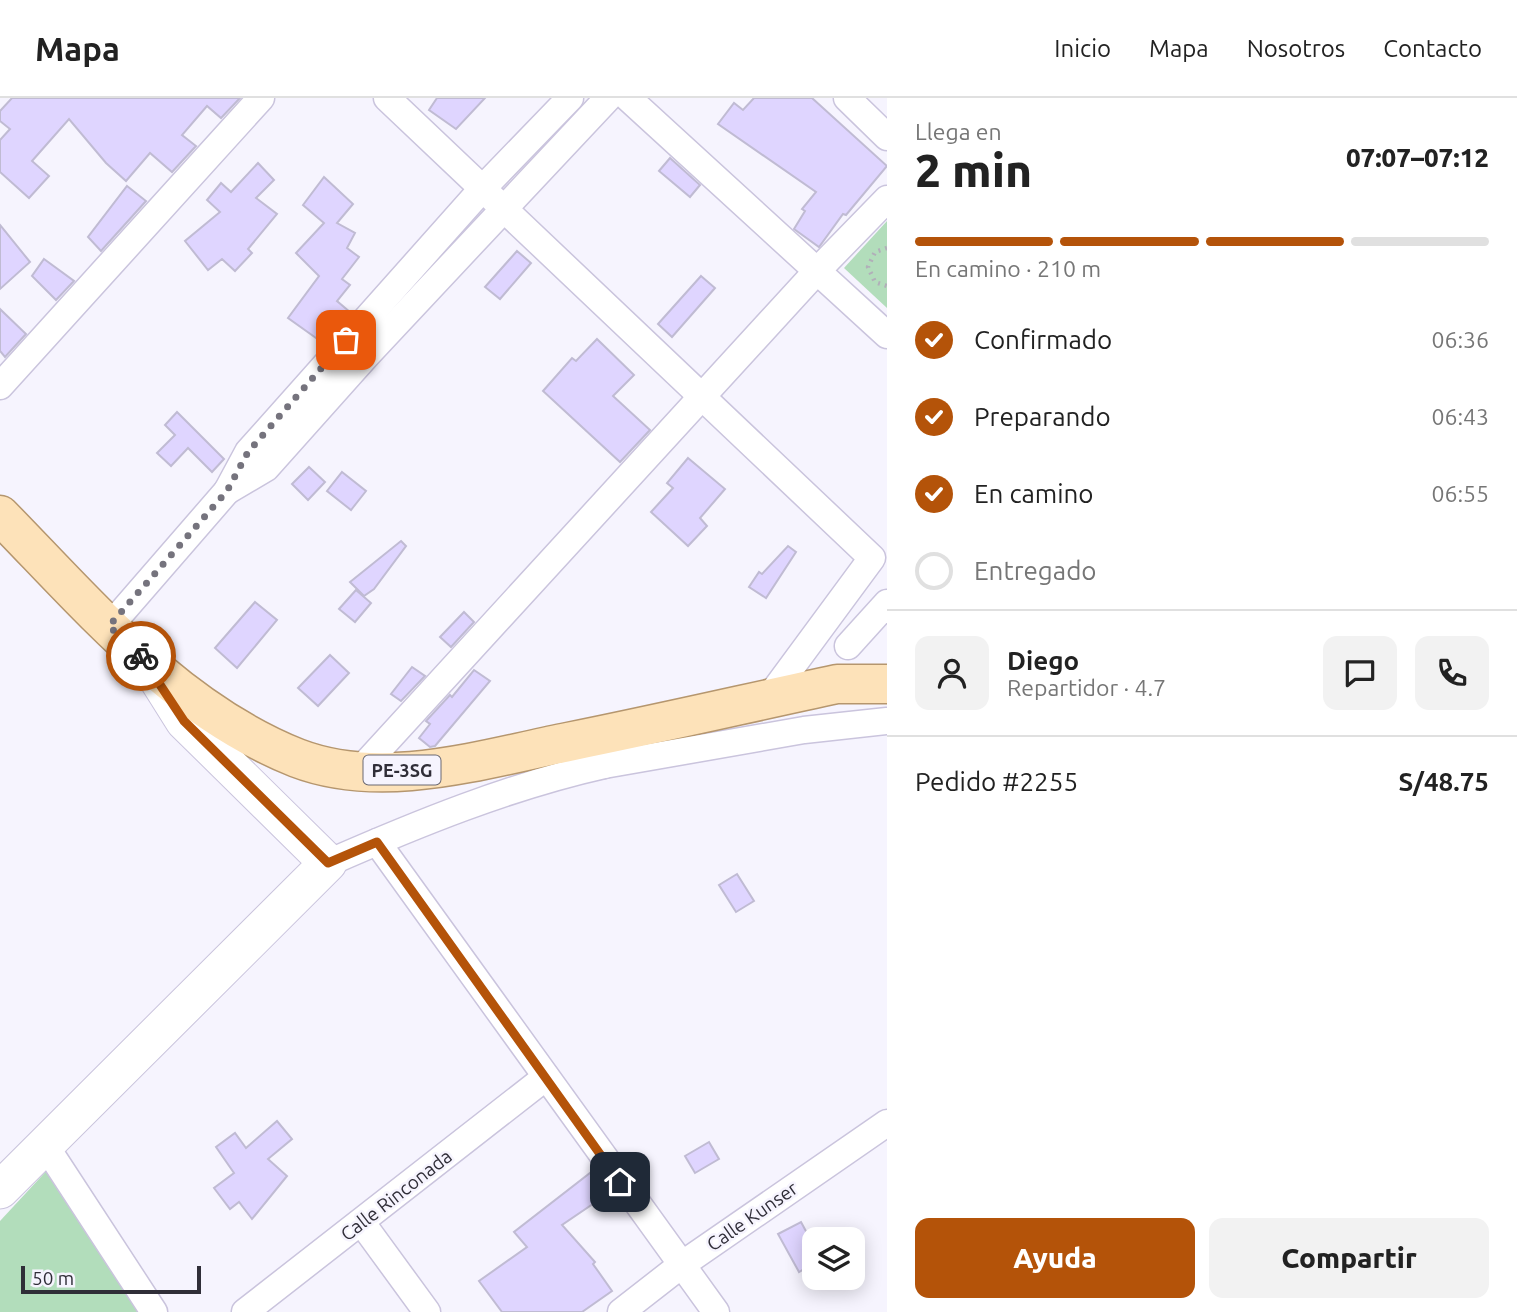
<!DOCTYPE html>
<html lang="es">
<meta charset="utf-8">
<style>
:root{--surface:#fff;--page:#f2f2f2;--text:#222;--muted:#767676;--line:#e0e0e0;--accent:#b45309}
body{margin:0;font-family:Ubuntu,sans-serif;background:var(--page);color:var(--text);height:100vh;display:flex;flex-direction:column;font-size:26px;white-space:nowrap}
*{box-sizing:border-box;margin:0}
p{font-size:23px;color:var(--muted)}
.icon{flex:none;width:38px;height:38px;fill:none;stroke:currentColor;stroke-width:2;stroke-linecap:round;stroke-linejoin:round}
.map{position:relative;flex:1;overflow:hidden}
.details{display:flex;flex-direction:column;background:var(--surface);width:630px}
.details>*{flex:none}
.fabs{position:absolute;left:802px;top:1129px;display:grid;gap:14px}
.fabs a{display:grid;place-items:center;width:63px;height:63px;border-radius:14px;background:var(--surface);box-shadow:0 4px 18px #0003;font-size:35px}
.scale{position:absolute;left:21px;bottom:18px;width:180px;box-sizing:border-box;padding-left:7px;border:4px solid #302e38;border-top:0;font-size:19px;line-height:24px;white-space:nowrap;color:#302e38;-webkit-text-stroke:5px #f6f4fe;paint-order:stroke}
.pin{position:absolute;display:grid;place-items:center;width:60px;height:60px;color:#fff;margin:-30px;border-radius:14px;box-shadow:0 4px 10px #0006}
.courier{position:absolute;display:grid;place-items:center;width:70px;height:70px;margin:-35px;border:5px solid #b45309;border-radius:50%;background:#fff;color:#222;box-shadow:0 2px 9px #0007}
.summary em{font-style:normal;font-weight:800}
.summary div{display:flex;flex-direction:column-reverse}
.summary{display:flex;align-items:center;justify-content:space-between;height:119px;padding:0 28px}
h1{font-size:46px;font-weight:800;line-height:52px}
.bar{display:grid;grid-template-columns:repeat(4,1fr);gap:10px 7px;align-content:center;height:84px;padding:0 28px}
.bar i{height:9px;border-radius:5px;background:var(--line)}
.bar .active{background:var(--accent)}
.bar p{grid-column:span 4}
.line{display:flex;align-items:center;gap:18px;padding:0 28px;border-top:2px solid var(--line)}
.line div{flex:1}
.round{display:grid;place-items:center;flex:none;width:74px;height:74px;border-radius:14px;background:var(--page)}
ol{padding:0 28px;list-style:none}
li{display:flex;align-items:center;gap:21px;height:77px}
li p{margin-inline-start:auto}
li .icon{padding:7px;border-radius:50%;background:var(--accent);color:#fff;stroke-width:4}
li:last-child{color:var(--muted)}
li i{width:38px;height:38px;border:4px solid var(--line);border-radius:50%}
.action{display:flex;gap:14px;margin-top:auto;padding:14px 28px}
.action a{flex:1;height:80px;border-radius:14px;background:var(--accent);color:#fff;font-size:28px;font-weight:800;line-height:80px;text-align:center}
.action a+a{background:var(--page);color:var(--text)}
header{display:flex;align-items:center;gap:42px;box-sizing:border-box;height:98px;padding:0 35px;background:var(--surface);border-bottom:2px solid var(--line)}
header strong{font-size:33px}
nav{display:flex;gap:38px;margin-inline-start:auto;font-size:24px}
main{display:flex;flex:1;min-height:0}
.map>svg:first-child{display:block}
</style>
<header>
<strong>Mapa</strong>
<nav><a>Inicio</a><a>Mapa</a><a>Nosotros</a><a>Contacto</a></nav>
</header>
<main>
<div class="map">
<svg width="887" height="1214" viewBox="0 0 887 1214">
<rect width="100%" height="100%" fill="#f6f4fe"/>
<g fill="#b2ddbb">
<polygon points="887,123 887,210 844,170"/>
<polygon points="51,1068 146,1214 0,1214 0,1123"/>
</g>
<g fill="#dfd5ff" stroke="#c0bbd3" stroke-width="2">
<polygon points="12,0 240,0 221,20 207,8 182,37 196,48 172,74 150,55 126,83 106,65 69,21 32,63 49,78 29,100 0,74 0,42 10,31 0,23 0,13"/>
<polygon points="437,0 485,0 456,31 429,12"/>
<polygon points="754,0 812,0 887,68 846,117 843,116 819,149 794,131 805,113 802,111 816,94 718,26 734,5 743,12"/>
<polygon points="670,60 700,87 690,99 659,73"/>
<polygon points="258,65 274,82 256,100 277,116 248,151 252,155 235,173 222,161 208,172 185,143 220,114 207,102 221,85 231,94"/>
<polygon points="324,79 353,106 337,125 355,135 347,150 359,159 342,181 350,187 337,203 350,214 323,245 288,220 319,178 296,155 324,125 303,107"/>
<polygon points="127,88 146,103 101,153 88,139"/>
<polygon points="0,127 30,164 0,191"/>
<polygon points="517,153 531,165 500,201 485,189"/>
<polygon points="44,161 74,183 56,202 32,178"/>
<polygon points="701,178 715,190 672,239 658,226"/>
<polygon points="0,211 26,236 5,259 0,253"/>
<polygon points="597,241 634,277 613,298 650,332 620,364 543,293 572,260 576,263"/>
<polygon points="177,314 224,361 212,374 188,350 171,368 157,355 175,337 165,327"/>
<polygon points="688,360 725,391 700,420 707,428 688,448 651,414 673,390 667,385"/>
<polygon points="309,369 325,384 308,402 292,386"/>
<polygon points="342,374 366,393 351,412 327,393"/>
<polygon points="401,443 406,448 374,491 364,498 350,484"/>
<polygon points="788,448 796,454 766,500 749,489 759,474 762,476"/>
<polygon points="356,492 371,505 355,524 339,511"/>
<polygon points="255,504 277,522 237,570 215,550"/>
<polygon points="464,514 474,524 451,549 440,539"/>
<polygon points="330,557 349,575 318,608 298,590"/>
<polygon points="412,569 425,578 401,603 391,596"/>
<polygon points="474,572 490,583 435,648 430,649 419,640 430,626 426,623 450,597 452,599"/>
<polygon points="737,776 754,803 736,814 719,787"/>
<polygon points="277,1023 292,1041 268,1061 287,1078 252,1121 239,1104 230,1111 214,1090 234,1075 216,1049 235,1035 246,1050"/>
<polygon points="709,1044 719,1061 695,1075 685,1058"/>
<polygon points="590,1075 606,1097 562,1127 595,1164 593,1166 612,1193 582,1214 502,1214 479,1183 527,1149 514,1134"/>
<polygon points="801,1124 814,1148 814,1165 799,1174 778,1136"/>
</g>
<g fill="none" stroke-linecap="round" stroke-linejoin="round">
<g stroke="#cac4dd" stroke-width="29">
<g id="street">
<polyline points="387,0 872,460 768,601"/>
<polyline points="628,0 887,237"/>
<polyline points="847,0 887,39"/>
<polyline points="0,288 261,0"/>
<polyline points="227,393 266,370 366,258 608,0"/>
<polyline points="109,529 227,393 248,354 483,90 570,0"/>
<polyline points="848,548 887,505"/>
<polyline points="604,667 804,632 887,623"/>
<polyline points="359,673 816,174 887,101"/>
<polyline points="377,744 716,1214"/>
<path d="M328,765C417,726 510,688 604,667L597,638"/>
<polyline points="45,1047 154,1214"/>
<polyline points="362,1125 427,1214"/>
<polyline points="245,1214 546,979"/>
<polyline points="621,1214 680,1168 887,1025"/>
</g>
</g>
<g stroke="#cac4dd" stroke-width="39">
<polyline id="secondary" points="0,1092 328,765 184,623 152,572"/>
</g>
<g stroke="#b5966e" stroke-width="41">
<path id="primary" d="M0,417C89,508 176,612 297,660C383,693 483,661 568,644C658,626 748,605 837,586H887"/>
</g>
<polyline stroke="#b1afb9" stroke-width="4.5" stroke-dasharray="2 5" stroke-linecap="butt" points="887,150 875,154 868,169 875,184 887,188"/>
<use href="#street" stroke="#fff" stroke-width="26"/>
<use href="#secondary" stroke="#fff" stroke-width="37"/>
<use href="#primary" stroke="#fde2b9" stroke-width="38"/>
</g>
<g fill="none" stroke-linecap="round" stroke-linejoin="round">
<polyline stroke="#75737d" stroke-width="7" stroke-dasharray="0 12.6" points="141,558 109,528 227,393 248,354 346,242"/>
<polyline stroke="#b45309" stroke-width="9" points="141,558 184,623 328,765 377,744 620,1084"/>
</g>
<g text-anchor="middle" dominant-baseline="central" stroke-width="5" stroke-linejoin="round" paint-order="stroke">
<rect fill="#f6f4fe" stroke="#6b6973" stroke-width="2" x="363.5" y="657.5" width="77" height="29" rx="5"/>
<g font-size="18" font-weight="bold" fill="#302e38">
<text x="402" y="672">PE-3SG</text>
</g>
<g font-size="19" fill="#302e38" stroke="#f6f4fe">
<text transform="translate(396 1097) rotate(-38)">Calle Rinconada</text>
<text transform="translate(752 1118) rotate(-35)">Calle Kunser</text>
</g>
</g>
</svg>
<div class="fabs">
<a><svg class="icon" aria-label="layers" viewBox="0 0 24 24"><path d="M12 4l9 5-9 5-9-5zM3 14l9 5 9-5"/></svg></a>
</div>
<div class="scale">50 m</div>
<div class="pin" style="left:346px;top:242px;background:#ea580c"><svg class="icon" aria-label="bag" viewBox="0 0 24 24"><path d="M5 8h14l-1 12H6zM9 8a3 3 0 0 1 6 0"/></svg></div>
<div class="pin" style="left:620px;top:1084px;background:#1f2937"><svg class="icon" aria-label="home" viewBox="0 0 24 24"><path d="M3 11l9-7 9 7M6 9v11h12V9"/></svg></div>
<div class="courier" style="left:141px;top:558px"><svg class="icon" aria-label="bike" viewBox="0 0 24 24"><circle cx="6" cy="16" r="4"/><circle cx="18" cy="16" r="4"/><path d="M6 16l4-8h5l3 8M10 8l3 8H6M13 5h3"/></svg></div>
</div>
<section class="details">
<div class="summary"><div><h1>2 min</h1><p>Llega en</p></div><em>07:07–07:12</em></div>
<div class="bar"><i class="active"></i><i class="active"></i><i class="active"></i><i></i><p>En camino · 210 m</p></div>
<ol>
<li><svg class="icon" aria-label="check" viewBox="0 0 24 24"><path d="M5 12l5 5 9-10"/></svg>Confirmado<p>06:36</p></li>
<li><svg class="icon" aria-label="check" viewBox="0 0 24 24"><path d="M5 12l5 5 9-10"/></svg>Preparando<p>06:43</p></li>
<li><svg class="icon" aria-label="check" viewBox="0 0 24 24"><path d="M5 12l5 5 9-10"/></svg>En camino<p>06:55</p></li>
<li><i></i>Entregado</li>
</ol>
<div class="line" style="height:126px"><a class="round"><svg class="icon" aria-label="person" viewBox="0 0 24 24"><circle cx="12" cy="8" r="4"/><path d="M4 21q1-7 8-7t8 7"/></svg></a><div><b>Diego</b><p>Repartidor · 4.7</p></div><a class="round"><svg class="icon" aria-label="chat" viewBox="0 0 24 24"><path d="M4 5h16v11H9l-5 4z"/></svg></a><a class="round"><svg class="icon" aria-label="phone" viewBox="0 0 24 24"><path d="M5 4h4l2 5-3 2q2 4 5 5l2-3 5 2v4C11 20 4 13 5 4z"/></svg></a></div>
<div class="line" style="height:91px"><div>Pedido #2255</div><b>S/48.75</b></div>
<div class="action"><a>Ayuda</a><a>Compartir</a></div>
</section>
</main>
